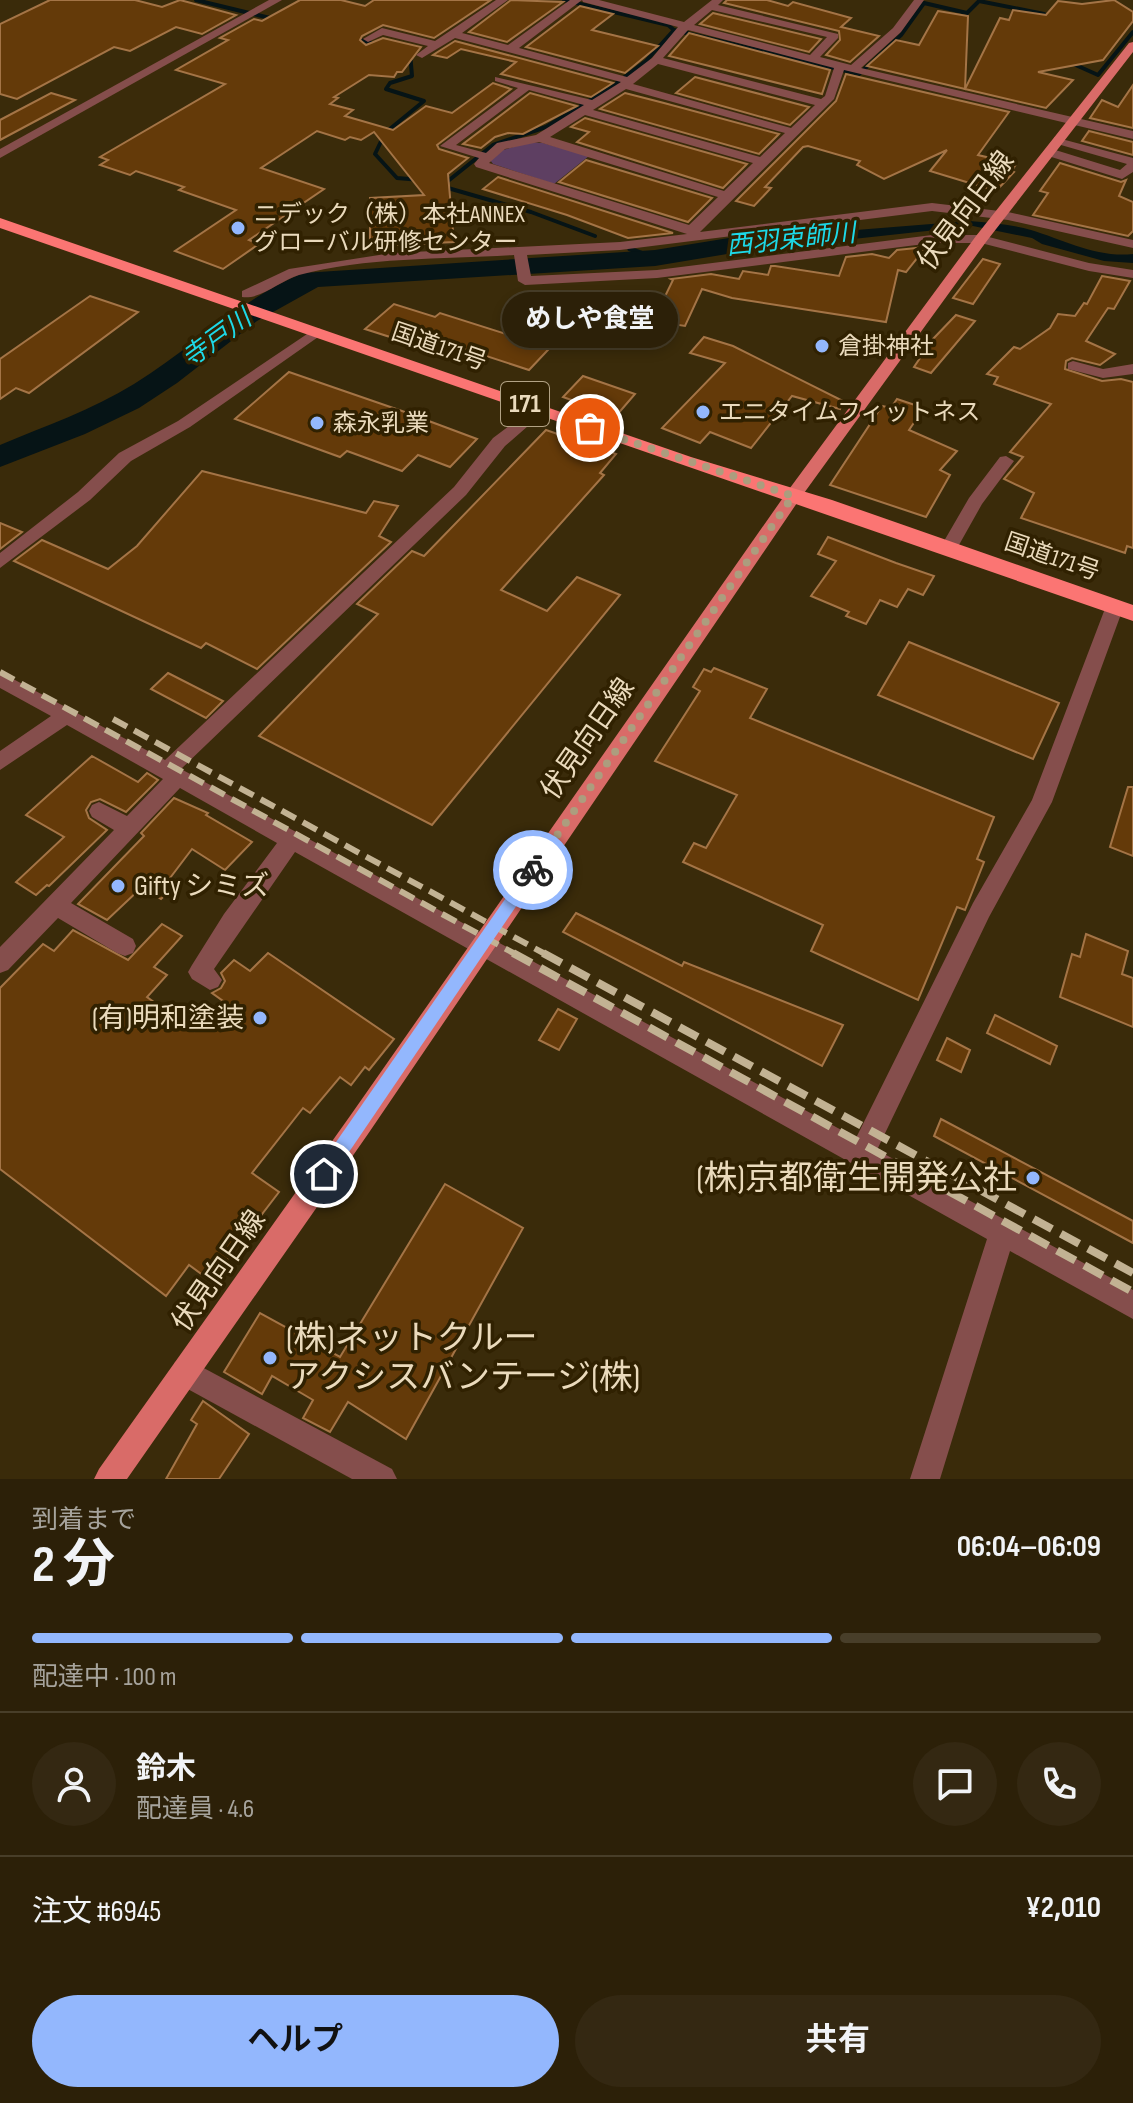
<!DOCTYPE html>
<html lang="ja">
<meta charset="utf-8">
<style>
:root{--surface:#2c2008;--page:#342812;--text:#f1f3f6;--muted:#a6a39c;--line:#483e29;--accent:#93b7fd}
body{margin:0;font-family:"Sofia Sans Condensed","Noto Sans JP",sans-serif;background:var(--page);color:var(--text);height:100vh;display:flex;flex-direction:column;font-size:30px;white-space:nowrap}
*{box-sizing:border-box;margin:0}
p{font-size:26px;color:var(--muted)}
.icon{flex:none;width:44px;height:44px;fill:none;stroke:currentColor;stroke-width:2;stroke-linecap:round;stroke-linejoin:round}
.map{position:relative;height:1479px;overflow:hidden}
.side{display:flex;flex-direction:column;background:var(--surface);flex:1}
.side>*{flex:none}
.pin{position:absolute;display:grid;place-items:center;width:68px;height:68px;color:#fff;margin:-34px;border:4px solid #fff;border-radius:50%;box-shadow:0 2px 8px #0007}
.courier{position:absolute;display:grid;place-items:center;width:80px;height:80px;margin:-40px;border:6px solid #93b7fd;border-radius:50%;background:#fff;color:#222;box-shadow:0 2px 10px #0007}
.bubble{position:absolute;height:56px;border-radius:28px;background:var(--surface);box-shadow:0 4px 12px #0003,0 0 0 2px var(--line);font-size:26px;font-weight:700;line-height:56px;text-align:center}
.headline em{font-style:normal;font-weight:700}
.headline div{display:flex;flex-direction:column-reverse}
.headline{display:flex;align-items:center;justify-content:space-between;height:136px;padding:0 32px}
h1{font-size:52px;font-weight:700;line-height:60px}
.bar{display:grid;grid-template-columns:repeat(4,1fr);gap:12px 8px;align-content:center;height:96px;padding:0 32px}
.bar i{height:10px;border-radius:6px;background:var(--line)}
.bar .on{background:var(--accent)}
.bar p{grid-column:span 4}
.line{display:flex;align-items:center;gap:20px;padding:0 32px;border-top:2px solid var(--line)}
.line div{flex:1}
.round{display:grid;place-items:center;flex:none;width:84px;height:84px;border-radius:42px;background:var(--page)}
.cta{display:flex;gap:16px;margin-top:auto;padding:16px 32px}
.cta a{flex:1;height:92px;border-radius:48px;background:var(--accent);color:#111;font-size:32px;font-weight:700;line-height:92px;text-align:center}
.cta a+a{background:var(--page);color:var(--text)}
.map>svg:first-child{display:block}
</style>
<div class="map">
<svg width="1133" height="1479" viewBox="0 0 1133 1479">
<rect width="100%" height="100%" fill="#3a2b0a"/>
<polygon fill="#5e3f62" points="530,142 543,143 589,156 554,184 493,164 490,160 503,150"/>
<path fill="#061416" d="M969,221C990,223 1011,224 1031,230C1064,240 1097,258 1133,254V263L1104,261L1042,244L1032,238L973,226L816,243L722,247L681,256V251L696,245L755,238Z"/>
<g fill="none" stroke-linecap="round" stroke-linejoin="round">
<g stroke="#061416" stroke-width="4">
<polyline points="196,0 274,19"/>
<polyline points="564,0 668,25 674,30"/>
<polyline points="352,38 379,45"/>
<polyline points="410,53 412,76 390,83 386,89 424,101 385,133 375,154 397,178 421,180"/>
<polyline points="1069,62 1098,75 1133,32"/>
<polyline points="443,185 493,145 546,127 610,88 646,61 674,30 859,74 901,35 924,3 967,13 979,1 1044,14 1041,21"/>
<polyline points="441,186 531,212 595,236"/>
</g>
<polyline stroke="#061416" stroke-width="5" points="630,249 655,258"/>
<path fill="#061416" fill-rule="evenodd" d="M735,237L745,239L749,245L745,251L655,266L318,287L257,321L177,383L139,408L85,434L0,467V445C45,426 92,410 134,384C192,348 239,300 303,273L655,250Z"/>
</g>
<g fill="#643a09" stroke="#a47446" stroke-width="2">
<polygon points="50,0 135,0 162,7 180,0 236,15 202,34 176,27 130,51 114,47 17,99 0,94 0,24"/>
<polygon points="300,0 341,0 365,6 374,0 491,0 434,38 383,25 362,36 360,40 366,45 383,38 421,47 402,72 397,72 394,77 369,75 334,97 338,98 330,104 353,110 345,116 393,130 426,106 452,113 493,83 511,89 437,145 439,149 468,158 448,174 454,242 370,246 370,198 424,195 374,132 361,140 350,137 345,140 317,131 261,168 324,189 249,240 259,244 223,269 175,251 236,210 179,190 184,187 136,171 130,175 100,165 108,160 100,157 225,84 176,70 228,40 220,38 254,19 262,21"/>
<polygon points="511,0 563,2 507,42 469,32"/>
<polygon points="727,0 767,0 788,6 793,2 851,18 841,27 879,36 850,62 826,55 840,40 839,31 724,3"/>
<polygon points="1114,0 1133,12 1133,21 1103,60 1038,72 1073,80 1046,108 965,89 1000,18 1009,20 1013,10 1046,15 1058,1 1082,4"/>
<polygon points="580,6 613,14 592,30 658,46 625,73 526,47"/>
<polygon points="938,11 968,16 965,89 867,66 896,40 919,45"/>
<polygon points="713,13 821,39 809,52 700,24"/>
<polygon points="689,33 830,70 822,94 669,56"/>
<polygon points="455,41 613,83 591,97 501,74 516,62 461,49 447,58 433,55"/>
<polygon points="846,74 1009,112 978,155 1016,164 1012,171 1014,172 996,191 930,171 947,150 884,179 857,165 860,161 808,146 803,147 765,187 771,188 754,206 736,201 836,101"/>
<polygon points="695,77 809,107 790,125 676,93"/>
<polygon points="1133,85 1133,128 1090,118 1102,100 1118,107"/>
<polygon points="51,93 75,100 0,140 0,120"/>
<polygon points="530,93 577,106 523,134 508,133 495,137 481,148 463,144"/>
<polygon points="625,93 664,103 779,134 759,154 600,109"/>
<polygon points="585,118 747,164 723,188 577,142 589,132 571,127"/>
<polygon points="1089,131 1133,142 1133,155 1082,141"/>
<polygon points="586,160 712,198 688,222 559,182"/>
<polygon points="1060,163 1121,182 1126,180 1119,196 1133,202 1133,231 1128,236 1033,215 1048,193 1040,191"/>
<polygon points="498,177 673,233 628,238 567,215 483,189"/>
<polygon points="926,247 906,272 898,270 886,322 732,298 702,289 685,326 653,321 673,280 671,279 711,274 739,279 743,271 768,275 771,266 775,266 839,276 846,257 872,254 889,258 897,250"/>
<polygon points="983,259 1000,264 973,304 953,298"/>
<polygon points="1102,276 1130,281 1114,309 1108,308 1086,341 1115,354 1100,365 1072,358 1066,361 1065,369 1102,381 1121,379 1133,382 1133,548 1127,546 1125,553 1021,518 1034,493 1004,479 1023,457 1010,452 1051,404 994,384 998,377 987,374 1014,347 1020,349 1050,328 1058,314 1075,316 1084,303 1087,304"/>
<polygon points="90,296 138,312 29,393 16,388 0,399 0,359"/>
<polygon points="566,296 603,306 574,339 562,335 529,370 419,334 409,343 365,329 394,304 435,317 440,313 525,340"/>
<polygon points="956,315 975,321 931,373 914,367 933,339"/>
<polygon points="704,337 733,346 843,401 840,409 792,396 751,448 710,432 700,443 662,428 725,363 690,353"/>
<polygon points="289,372 402,411 477,439 450,467 418,455 402,471 347,451 340,457 235,419"/>
<polygon points="583,376 635,394 616,416 563,397"/>
<polygon points="897,399 924,408 909,430 957,451 940,470 950,475 926,517 830,485 882,406 891,408"/>
<polygon points="546,430 616,454 600,473 604,475 501,590 547,611 577,577 620,595 432,825 259,736 378,614 357,604 412,551 424,556"/>
<polygon points="202,471 366,513 374,501 398,506 379,536 391,542 257,669 206,643 201,648 14,561 42,540 108,569 137,546"/>
<polygon points="0,523 22,532 0,549"/>
<polygon points="828,537 896,563 934,576 923,595 908,589 897,607 880,600 866,624 846,616 849,612 811,596 836,561 818,554"/>
<polygon points="909,642 1059,703 1033,759 878,695"/>
<polygon points="714,668 767,689 750,718 994,817 977,859 984,862 965,910 957,907 918,1000 811,951 823,925 683,862 694,843 706,848 737,795 655,761 700,691 693,687 704,669 711,672"/>
<polygon points="168,673 223,701 206,718 151,689"/>
<polygon points="92,756 138,782 147,773 158,780 126,812 100,799 91,802 86,810 89,818 107,830 49,886 47,885 36,895 16,882 64,837 26,815"/>
<polygon points="1128,787 1133,787 1133,856 1110,847"/>
<polygon points="174,798 208,813 206,815 252,842 225,870 192,849 167,882 174,887 161,899 142,887 107,920 78,904 144,836 141,833"/>
<polygon points="576,913 682,966 684,962 843,1025 822,1066 563,932"/>
<polygon points="162,924 182,936 154,967 167,975 147,997 194,1031 223,1001 212,993 221,988 225,981 221,973 234,960 250,971 268,953 394,1039 369,1070 365,1067 351,1085 340,1077 310,1113 303,1108 252,1173 279,1192 211,1281 189,1265 166,1296 0,1169 0,988 43,944 54,951 73,930 128,960"/>
<polygon points="1086,934 1128,951 1122,974 1133,978 1133,1027 1060,997 1072,954 1080,957"/>
<polygon points="558,1009 577,1019 559,1050 539,1040"/>
<polygon points="995,1015 1057,1046 1050,1064 987,1033"/>
<polygon points="947,1038 970,1050 961,1072 937,1060"/>
<polygon points="941,1119 1133,1221 1133,1243 934,1136"/>
<polygon points="445,1184 523,1228 406,1439 348,1402 330,1432 303,1418 313,1400 272,1376 262,1394 224,1372 260,1313 340,1357"/>
<polygon points="203,1401 249,1434 219,1479 166,1479 197,1424 191,1420"/>
</g>
<g fill="none" stroke-linecap="round" stroke-linejoin="round">
<g fill="#854e4c" fill-rule="evenodd">
<polygon points="269,0 282,0 0,158 0,149"/>
<path d="M496,0H508L462,33L508,45L570,0H599L684,22L712,0H723L718,5L838,34V38L820,57L851,65L893,28L914,0H924L901,32L861,68L1133,131V139L844,70L834,99L700,232L932,203L1008,212L1133,240V248L1008,220L932,211L620,250L527,255L531,276L657,270L932,235H981L1089,263L1133,270V278L1089,271L981,243H932L657,278L525,285L518,281L514,255C446,259 365,257 299,275C281,280 261,300 242,297V291L289,269L392,253L620,242L687,234L476,167L474,164L479,158L440,146L518,88L495,81V77L592,100L621,82L455,38L422,58L416,55L428,46L383,35L368,42L363,39L382,28L435,41ZM582,0L583,2L678,27L652,58L627,77L519,48ZM712,10L827,37L810,55L694,25ZM688,30L834,68L825,96L821,99L663,58ZM658,64L815,105L791,128L633,84ZM626,89L785,133L760,157L593,110ZM529,90L584,105L536,135L497,143L486,153L456,145ZM585,115L753,163L724,191L550,137ZM539,142L718,197L689,225L489,163L505,149Z"/>
<polygon points="1054,137 1133,158 1133,172 1122,179 1045,155 1043,152 1049,148 1120,170 1127,164 1054,143"/>
<polygon points="316,328 321,329 321,335 190,427 131,461 90,500 0,568 0,553 78,492 119,453 178,421"/>
<polygon points="1073,361 1103,369 1133,364 1133,374 1103,378 1068,369 1068,363"/>
<polygon points="538,404 544,406 544,412 505,446 466,495 181,769 856,1138 973,903 1032,800 1106,606 1115,600 1124,606 1052,802 989,917 877,1150 1133,1290 1133,1319 1010,1251 940,1479 910,1479 987,1239 295,852 214,969 222,980 218,987 210,990 192,979 188,972 192,965 224,914 277,843 180,788 71,903 133,939 136,946 133,953 125,956 117,953 58,918 8,970 0,973 0,947 114,830 92,817 89,811 92,805 99,802 127,816 163,779 67,725 0,770 0,751 51,716 0,688 0,672 165,760 454,487 493,438"/>
<polygon points="1006,456 1014,461 982,504 955,552 943,552 940,548 969,498 1000,457"/>
<polygon points="185,1358 392,1469 397,1479 352,1479 175,1382 171,1372 175,1362"/>
</g>
<polygon fill="#d96b68" fill-rule="evenodd" points="1133,42 1133,52 986,242 799,500 368,1134 127,1479 94,1479 99,1469 350,1116 787,492 976,236 1129,43"/>
<polygon fill="#fb7573" fill-rule="evenodd" points="0,218 691,457 832,500 1133,605 1133,621 0,228"/>
<g stroke="#c2b293" stroke-width="6" stroke-dasharray="16 8" stroke-linecap="butt">
<polyline points="0,672 517,955"/>
<polyline points="113,719 547,955"/>
</g>
<g stroke="#c2b293" stroke-width="8" stroke-dasharray="21 10" stroke-linecap="butt">
<polyline points="513,953 1133,1292"/>
<polyline points="543,953 1133,1273"/>
</g>
</g>
<polygon fill="#93b7fd" points="533,864 540,870 538,874 330,1180 324,1183 318,1180 316,1174 318,1168 528,866"/>
<g fill="none" stroke-linecap="round" stroke-linejoin="round">
<polyline stroke="#ac9d7e" stroke-width="8" stroke-dasharray="0 14.4" points="533,870 793,496 590,428"/>
</g>
<g fill="#93b7fd" stroke="#302101" stroke-width="3">
<circle cx="238" cy="228" r="8"/>
<circle cx="822" cy="346" r="8"/>
<circle cx="703" cy="412" r="8"/>
<circle cx="317" cy="423" r="8"/>
<circle cx="118" cy="886" r="8"/>
<circle cx="260" cy="1018" r="8"/>
<circle cx="1033" cy="1178" r="8"/>
<circle cx="270" cy="1358" r="8"/>
</g>
<g text-anchor="middle" dominant-baseline="central" stroke-width="7" stroke-linejoin="round" paint-order="stroke">
<g font-size="24" fill="#eadabc" stroke="#302101" text-anchor="start">
<text x="254" y="214">ニデック（株）本社ANNEX<tspan x="254" dy="28">グローバル研修センター</tspan></text>
<text x="838" y="346">倉掛神社</text>
<text x="719" y="412">エニタイムフィットネス</text>
<text x="333" y="423">森永乳業</text>
</g>
<g font-size="24" fill="#eadabc" stroke="#302101">
<text transform="translate(439 347) rotate(19)">国道171号</text>
<text transform="translate(1052 557) rotate(19)">国道171号</text>
</g>
<g font-size="26" font-style="italic" fill="#1dd9e7" stroke="#302101">
<text transform="translate(791 240) rotate(-6)">西羽束師川</text>
<text transform="translate(217 339) rotate(-36)">寺戸川</text>
</g>
<rect fill="#302101" stroke="#b2a284" stroke-width="2" x="501" y="382" width="48" height="44" rx="6"/>
<g font-size="26" font-weight="bold" fill="#eadabc">
<text x="525" y="404">171</text>
</g>
<g font-size="28" fill="#eadabc" stroke="#302101">
<text transform="translate(966 211) rotate(-53)">伏見向日線</text>
<text transform="translate(588 739) rotate(-55)">伏見向日線</text>
<text transform="translate(219 1271) rotate(-55)">伏見向日線</text>
</g>
<g font-size="28" fill="#eadabc" stroke="#302101" text-anchor="start">
<text x="134" y="886">Gifty シミズ</text>
<text x="244" y="1018" text-anchor="end">(有)明和塗装</text>
</g>
<g font-size="34" fill="#eadabc" stroke="#302101" text-anchor="end">
<text x="1017" y="1178">(株)京都衛生開発公社</text>
<text x="286" y="1338" text-anchor="start">(株)ネットクルー<tspan x="286" dy="39">アクシスバンテージ(株)</tspan></text>
</g>
</g>
</svg>
<div class="pin" style="left:590px;top:428px;background:#ea580c"><svg class="icon" aria-label="bag" viewBox="0 0 24 24"><path d="M5 8h14l-1 12H6zM9 8a3 3 0 0 1 6 0"/></svg></div>
<div class="pin" style="left:324px;top:1174px;background:#1f2937"><svg class="icon" aria-label="home" viewBox="0 0 24 24"><path d="M3 11l9-7 9 7M6 9v11h12V9"/></svg></div>
<div class="courier" style="left:533px;top:870px"><svg class="icon" aria-label="bike" viewBox="0 0 24 24"><circle cx="6" cy="16" r="4"/><circle cx="18" cy="16" r="4"/><path d="M6 16l4-8h5l3 8M10 8l3 8H6M13 5h3"/></svg></div>
<div class="bubble" style="left:502px;top:292px;width:176px">めしや食堂</div>
</div>
<section class="side">
<div class="headline"><div><h1>2 分</h1><p>到着まで</p></div><em>06:04–06:09</em></div>
<div class="bar"><i class="on"></i><i class="on"></i><i class="on"></i><i></i><p>配達中 · 100 m</p></div>
<div class="line" style="height:144px"><a class="round"><svg class="icon" aria-label="person" viewBox="0 0 24 24"><circle cx="12" cy="8" r="4"/><path d="M4 21q1-7 8-7t8 7"/></svg></a><div><b>鈴木</b><p>配達員 · 4.6</p></div><a class="round"><svg class="icon" aria-label="chat" viewBox="0 0 24 24"><path d="M4 5h16v11H9l-5 4z"/></svg></a><a class="round"><svg class="icon" aria-label="phone" viewBox="0 0 24 24"><path d="M5 4h4l2 5-3 2q2 4 5 5l2-3 5 2v4C11 20 4 13 5 4z"/></svg></a></div>
<div class="line" style="height:104px"><div>注文 #6945</div><b>¥2,010</b></div>
<div class="cta"><a>ヘルプ</a><a>共有</a></div>
</section>
